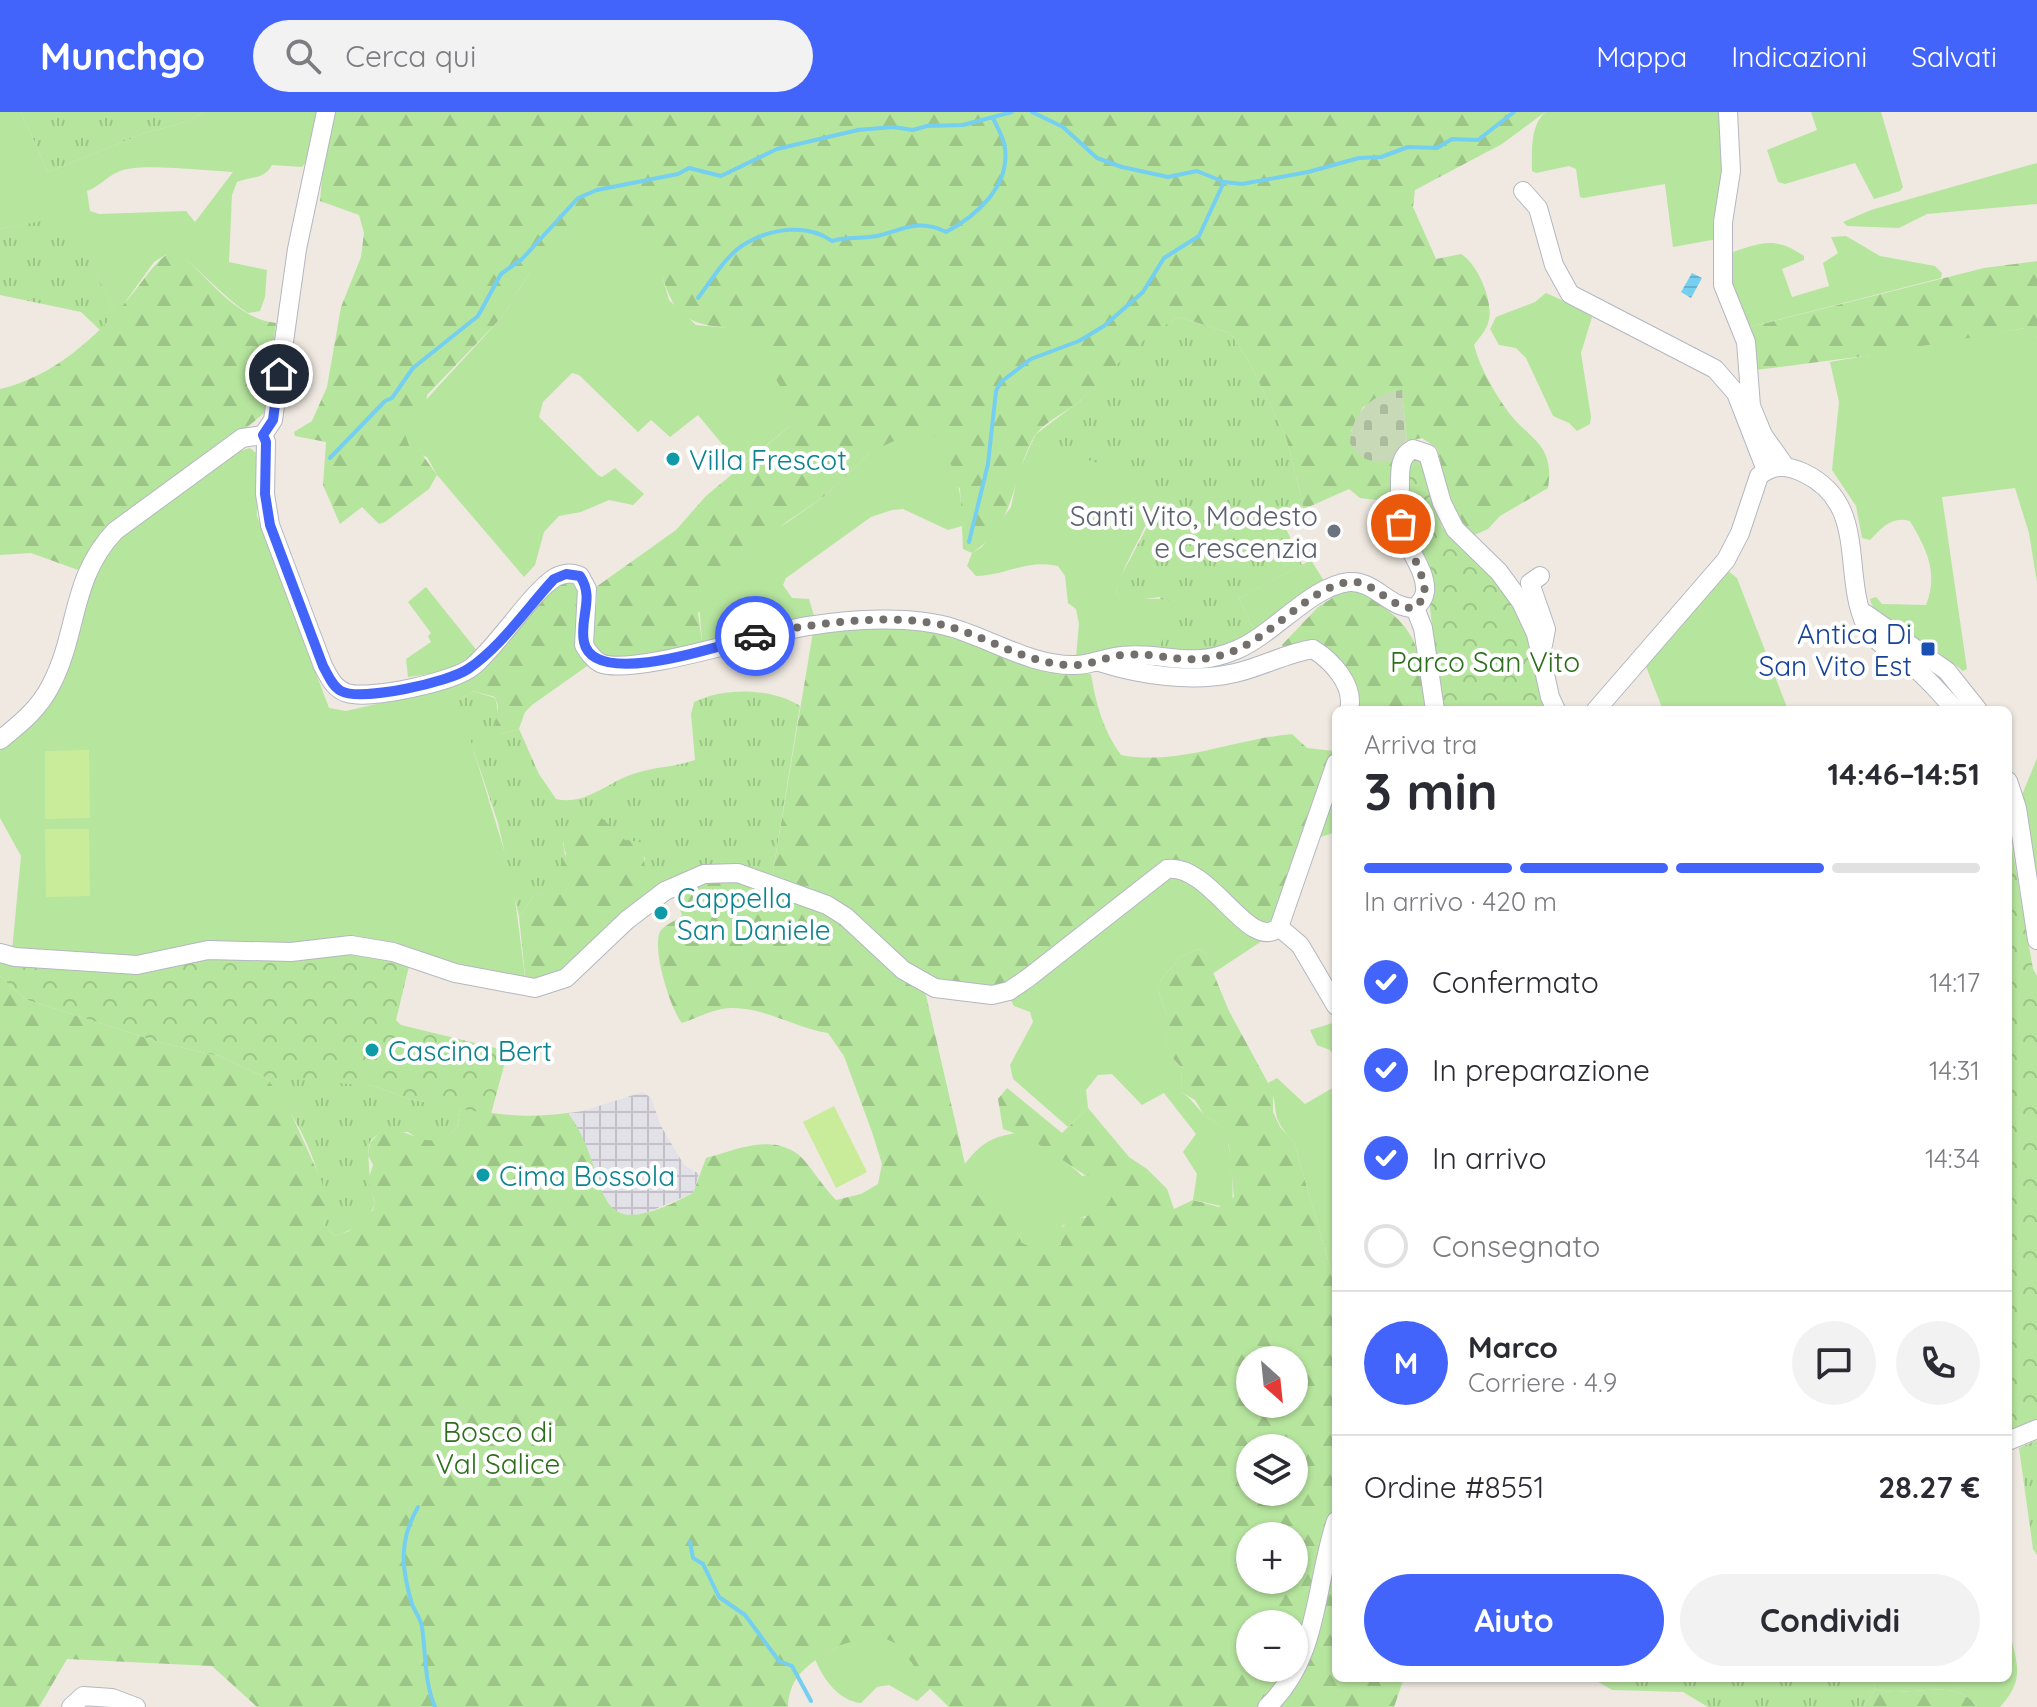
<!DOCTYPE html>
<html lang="it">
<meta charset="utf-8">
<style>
:root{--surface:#fff;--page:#f2f2f3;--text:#2b2b33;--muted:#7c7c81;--line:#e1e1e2;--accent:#4264fb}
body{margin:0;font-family:Quicksand,sans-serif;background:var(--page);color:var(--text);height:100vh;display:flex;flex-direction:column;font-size:30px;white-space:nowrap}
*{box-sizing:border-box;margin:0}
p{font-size:26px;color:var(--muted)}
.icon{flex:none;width:44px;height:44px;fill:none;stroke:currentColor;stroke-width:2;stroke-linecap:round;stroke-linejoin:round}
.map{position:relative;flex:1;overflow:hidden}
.details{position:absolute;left:1332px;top:594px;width:680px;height:976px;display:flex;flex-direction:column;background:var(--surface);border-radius:12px;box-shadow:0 2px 6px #0004}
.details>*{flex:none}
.needle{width:52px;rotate:153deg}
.fabs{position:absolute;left:1236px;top:1234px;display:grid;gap:16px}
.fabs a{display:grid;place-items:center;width:72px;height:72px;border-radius:50%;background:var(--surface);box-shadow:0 2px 6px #0004;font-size:40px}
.pin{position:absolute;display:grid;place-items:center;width:68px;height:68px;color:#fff;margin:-34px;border:4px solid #fff;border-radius:50%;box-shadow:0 2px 8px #0007}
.courier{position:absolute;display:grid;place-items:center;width:80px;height:80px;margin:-40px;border:6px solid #4264fb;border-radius:50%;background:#fff;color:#222;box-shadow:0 2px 10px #0007}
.overview em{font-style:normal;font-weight:800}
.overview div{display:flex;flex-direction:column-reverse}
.overview{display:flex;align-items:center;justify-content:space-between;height:136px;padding:0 32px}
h1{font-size:52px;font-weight:800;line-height:60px}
.bar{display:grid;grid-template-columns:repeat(4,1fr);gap:12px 8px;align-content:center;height:96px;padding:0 32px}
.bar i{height:10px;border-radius:6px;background:var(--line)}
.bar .on{background:var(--accent)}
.bar p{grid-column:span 4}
.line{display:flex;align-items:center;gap:20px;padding:0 32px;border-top:2px solid var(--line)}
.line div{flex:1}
.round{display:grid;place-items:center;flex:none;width:84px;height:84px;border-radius:42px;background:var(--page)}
ol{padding:0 32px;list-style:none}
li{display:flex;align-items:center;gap:24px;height:88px}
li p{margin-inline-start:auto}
li .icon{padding:8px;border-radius:50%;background:var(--accent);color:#fff;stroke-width:4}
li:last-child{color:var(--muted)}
li i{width:44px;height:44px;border:4px solid var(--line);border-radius:50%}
.button{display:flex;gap:16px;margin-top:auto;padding:16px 32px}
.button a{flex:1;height:92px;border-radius:48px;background:var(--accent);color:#fff;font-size:32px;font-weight:800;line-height:92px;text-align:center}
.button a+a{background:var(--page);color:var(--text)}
header{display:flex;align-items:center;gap:48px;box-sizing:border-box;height:112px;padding:0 40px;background:var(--accent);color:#fff}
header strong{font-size:38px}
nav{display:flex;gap:44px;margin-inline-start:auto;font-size:28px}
.search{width:560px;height:72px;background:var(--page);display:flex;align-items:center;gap:20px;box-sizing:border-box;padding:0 28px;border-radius:44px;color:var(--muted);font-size:30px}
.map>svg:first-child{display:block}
</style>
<header>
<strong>Munchgo</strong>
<div class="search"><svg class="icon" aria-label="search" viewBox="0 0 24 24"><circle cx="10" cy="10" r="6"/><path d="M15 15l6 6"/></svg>Cerca qui</div>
<nav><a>Mappa</a><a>Indicazioni</a><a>Salvati</a></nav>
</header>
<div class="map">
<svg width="2037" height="1595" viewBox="0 0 2037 1595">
<defs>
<pattern id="industrial-grid" width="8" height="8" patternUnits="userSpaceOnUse" patternTransform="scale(2)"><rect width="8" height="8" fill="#e3e1e8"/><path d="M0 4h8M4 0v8" fill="none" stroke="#c3c1c7"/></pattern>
<pattern id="grass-tufts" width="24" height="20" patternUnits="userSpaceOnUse" patternTransform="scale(2)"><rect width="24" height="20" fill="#b6e59e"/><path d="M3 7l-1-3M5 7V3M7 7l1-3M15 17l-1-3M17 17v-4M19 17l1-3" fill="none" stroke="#9dc588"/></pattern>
<pattern id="forest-firs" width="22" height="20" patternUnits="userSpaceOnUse" patternTransform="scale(2)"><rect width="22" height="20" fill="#b6e59e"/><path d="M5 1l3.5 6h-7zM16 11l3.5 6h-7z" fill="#9dc588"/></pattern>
<pattern id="cemetery-stones" width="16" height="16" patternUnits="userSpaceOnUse" patternTransform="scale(2)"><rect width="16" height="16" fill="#c8d9b8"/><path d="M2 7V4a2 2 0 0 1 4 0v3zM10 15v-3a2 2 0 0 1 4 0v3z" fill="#acbb9e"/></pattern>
<pattern id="park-crowns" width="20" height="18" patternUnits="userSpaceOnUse" patternTransform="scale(2)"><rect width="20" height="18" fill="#b6e59e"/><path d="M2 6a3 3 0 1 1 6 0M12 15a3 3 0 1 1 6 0" fill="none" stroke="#9dc588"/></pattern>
<pattern id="water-rules" width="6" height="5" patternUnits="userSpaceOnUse" patternTransform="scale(2)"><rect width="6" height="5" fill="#75cff0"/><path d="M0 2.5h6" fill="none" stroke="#66b2ce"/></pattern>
</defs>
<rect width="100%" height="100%" fill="#efe9e1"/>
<polygon fill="url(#industrial-grid)" points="643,980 651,986 661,1014 684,1053 699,1062 693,1081 634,1106 614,1100 602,1085 491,1002 532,1006 583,999"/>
<g fill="url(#grass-tufts)">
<polygon points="21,0 203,0 189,9 145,21 48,60"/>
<polygon points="68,103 116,203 101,219 81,200 0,183 0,117"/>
<polygon points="1179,205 1230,221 1248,248 1286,325 1304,397 1285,414 1302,453 1239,486 1255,521 1200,543 1157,539 1160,485 1129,489 1116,482 1119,468 1147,415 1052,338 1031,332 1036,322 1080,289 1145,224"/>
<path d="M473,579L495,586C500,599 494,609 501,622L519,617L539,662L556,687C585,694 608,670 633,662C653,655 675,655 695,648L691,602L694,590C725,575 772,576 800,594L772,766L646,787L642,760L645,746L602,710L563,730L569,772L563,784L535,782L519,805L498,711L457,589Z"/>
<path d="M281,964L374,974L412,988L461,995L457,1016L441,1028L423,1030L408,1020H380C377,1024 372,1026 370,1030C366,1037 371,1083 375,1090C371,1108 351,1119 335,1124L323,1112C330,1065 295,1000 265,965Z"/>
<polygon points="2037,1328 2037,1443 2033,1437 2019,1336"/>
<polygon points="1592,1566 1873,1566 1875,1577 1864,1595 1708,1595 1683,1580 1612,1578"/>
</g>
<g fill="url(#forest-firs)" fill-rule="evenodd">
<path d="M335,0H1545L1502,32L1415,78L1413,95L1436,147L1461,142C1478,152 1495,192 1488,211C1486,219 1478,227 1474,233C1480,256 1495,282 1509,301C1530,328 1555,332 1548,376L1500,404L1488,417L1470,425L1452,399L1437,336L1422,326L1407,329L1402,279L1363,295L1351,319L1394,349L1390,383L1385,389L1360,386L1349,377L1304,397L1286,325L1248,248L1230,221L1179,205C1135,229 1117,255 1082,287C1068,300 1043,310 1034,325C1011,366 1016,413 972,441L963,437L960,376L870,340L826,383L785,411L698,501L702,530L645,544L602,545C582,522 601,501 596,475L676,418L706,384L791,313L728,216C687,212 674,204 662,163L530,160L502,205L427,283L421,341L437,363L429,377L385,410L379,412L362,395L340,412L323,373L326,330L295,324L294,320L312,309L327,275L341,195L361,145L364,121L359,103L320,89L323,54Z"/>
<path d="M174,137C207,162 233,206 276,211L264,301C204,355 118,385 78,458L31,441L0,443V277C53,265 95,226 129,186C146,166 152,152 174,137Z"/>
<polygon points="2037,149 2037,226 2024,216 1918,237 1756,258 1750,215 1984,156"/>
<polygon points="571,468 578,475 590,552 532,593 525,600 519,617 501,622 495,618 498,594 495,585 473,579 457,589 454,574 475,563 558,472"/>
<path d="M1348,476C1363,479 1373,487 1386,497C1425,527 1419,552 1426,598H1356L1334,545L1284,539L1282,533L1318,495Z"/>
<path d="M893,516L946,521L1065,560L1091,562C1096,592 1103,618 1121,643C1178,654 1235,627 1292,622L1307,636L1334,639L1274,811L1006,875L944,874L772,766L813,520Z"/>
<polygon points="1336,668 1336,720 1318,726"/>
<path d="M592,697L625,728L640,730C645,745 647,771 646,787L573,856L526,872L519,805L535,782L563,783L569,772L559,757L566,742C558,717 569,704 592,697Z"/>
<path d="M727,765L825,797L925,879L965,1052L1014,1111L1022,1131L1059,1123C1063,1110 1072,1104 1086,1106L1088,1065L1028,1026L1003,1017L998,987L1007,976L1062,1021L1088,996L1129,1045L1147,1057L1167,1077L1174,1097L1193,1088L1219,1095L1234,1085L1229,1034L1222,1015L1204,1003L1195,988L1181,980L1182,956C1160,936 1168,930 1167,905C1166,895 1158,885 1159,875C1160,863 1174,856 1179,845L1198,837L1205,841L1229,899L1273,980V1000L1280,1015L1294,1030L1336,1176V1566H1404L1394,1595H949L925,1572L911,1550L841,1533C814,1548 789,1561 788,1595H257L212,1554L67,1547L39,1595H0V864L25,887L162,931L219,944L265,965L285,988L322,1070L326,1093L323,1112L335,1124L349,1119L373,1098L375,1090L368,1069L373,1053L368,1043L370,1031L380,1020L392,1017C423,1024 427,1039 457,1016L461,995C498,1004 530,1006 568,1001C616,1065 580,1141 693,1081L706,1046C736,1038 771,1021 799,1043C810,1053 823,1075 836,1088L861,1082L878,1072L882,1052L872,1020L844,944L828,921C795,916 764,895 731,896C715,896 697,906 682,911C671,899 650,833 661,818C666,812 676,809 682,803L674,780ZM1250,1248H1294V1292H1250ZM1250,1336H1294V1380H1250ZM1250,1424H1294V1468H1250ZM1250,1512H1294V1556H1250Z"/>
<path d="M1875,1577C1905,1588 1956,1562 1977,1595H1864Z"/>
</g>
<path fill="url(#cemetery-stones)" d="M1402,278L1407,329L1394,349C1374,350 1361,351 1350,331C1352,299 1372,282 1402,278Z"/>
<g fill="url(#park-crowns)">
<polygon points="1415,345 1422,349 1442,415 1509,481 1527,519 1544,576 1545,598 1442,598 1425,454 1408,416 1409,349"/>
<polygon points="2008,712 2033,857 2037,864 2037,1309 2008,1321"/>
<polygon points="357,837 410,850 396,908 401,913 508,939 491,1002 412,988 374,974 265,965 219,944 162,931 25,887 0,864 0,846 185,847"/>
</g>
<g fill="#b6e59e" fill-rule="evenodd">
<path d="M0,0H21L48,60L145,21L189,9L203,0H318L307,49L302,55L272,53C264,68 251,64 237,70L232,83L229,150L267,158L265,185L260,199L248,201C220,183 201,157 174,138L154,150L116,203L68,104L0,117ZM176,56L233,60L195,110L186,99L99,102L90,99L87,79C99,75 106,65 118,60C135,53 158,56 176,56Z"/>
<path d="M1545,0H1722L1724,47L1717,127L1673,135L1665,72L1583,86L1580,85L1576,57L1569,54L1536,61L1532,59C1532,38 1530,15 1545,0Z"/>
<polygon points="1811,0 1881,0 1903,75 1900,79 1874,87 1855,51 1785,72 1778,70 1767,38 1817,18"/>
<polygon points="2037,51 2037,92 1927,102 1899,116 1847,114 1843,110 1871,98"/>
<polygon points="611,95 639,114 662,163 669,188 696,213 728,216 759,238 789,290 791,313 746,350 733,345 698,303 670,325 651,308 638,320 579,263 572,261 543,290 539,305 598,363 602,365 615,356 644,382 633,393 609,388 581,400 559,404 544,420 535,453 524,465 437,363 427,345 411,339 402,314 502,205 530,160 584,105"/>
<path d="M1846,124L1880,144L1935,154L1942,161L1941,166L1750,215L1732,184L1727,142C1760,131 1773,123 1804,144V148L1782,157L1792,185L1829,174L1823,151L1838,141L1831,125Z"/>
<polygon points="1546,181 1593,202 1581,241 1591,305 1590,312 1577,319 1569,311 1553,304 1526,246 1516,236 1499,233 1490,217 1496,205 1535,190"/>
<path d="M2025,216L2037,226V470L2029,421L2015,376L1942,385L1967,557L1963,559L1938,540L1885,513L1871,491L1870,487L1876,485L1882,492L1926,493C1939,461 1926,436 1910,409C1891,404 1882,416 1870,428L1862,426L1856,394L1832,358L1839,290L1830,250Z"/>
<path d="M934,322C954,351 963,378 962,414L948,418L903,397L892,398L871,405L786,466L783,473L792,486L809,487L815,507L702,530L698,478L731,450L826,383L870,340L903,325Z"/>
<path d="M1031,332C1077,345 1123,351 1154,390C1145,423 1123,450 1116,482C1135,492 1151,483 1171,489L1169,515L1157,539L1135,533L1076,545L1079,512L1076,497L1068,491L1065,464L1058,454C1026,447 1007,463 976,464L967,454L972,441L982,435L1011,395L1018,362Z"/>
<path d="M250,336L256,341L257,404L329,596L346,599L454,574L512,764L526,872L393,837L139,848L12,839L21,744L0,706V637C54,596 63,577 79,512C82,497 84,478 91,464C118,409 185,376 233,341Z"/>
<polygon points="1311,448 1324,469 1255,521 1239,486"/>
<polygon points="1728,459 1737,466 1788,598 1663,598 1645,552"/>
<polygon points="426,475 478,540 444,560 408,565 406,547 431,530 428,524 431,521 408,490"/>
<polygon points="2037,646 2037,779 2022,683"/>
<path d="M1177,759L1265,827L1212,862L1205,841L1198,837L1179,845C1174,856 1160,863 1159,875C1158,885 1166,895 1167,905C1168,929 1161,937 1182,956L1181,980C1193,987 1197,997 1207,1005C1212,1009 1219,1012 1223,1016C1231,1028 1235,1082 1231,1096L1193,1088L1197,1062L1183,1040L1196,1022L1164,981L1142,993L1112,962L1098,963L1086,978L1088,996L1068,1015L1013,967L1010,953L1033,910L1030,900L1014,894L1008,883Z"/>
<polygon points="1336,910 1336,947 1330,938 1317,933 1310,918"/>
<path d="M1277,966L1305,992L1336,974V1176L1294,1030C1266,1001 1282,998 1268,971Z"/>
<path d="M1019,1021C1033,1028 1074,1054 1082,1064L1097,1062L1113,1081C1103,1110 1082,1099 1062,1114L1061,1133L1039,1139L1022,1131C1012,1103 1006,1108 985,1092C976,1084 970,1063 965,1052C981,1031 993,1024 1019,1021Z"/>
<path d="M2008,1512C2015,1549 2028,1565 2000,1595H1977C1956,1562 1905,1588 1875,1577L1873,1566H2008Z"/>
<path d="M876,1522L899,1533L930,1577L917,1589L889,1573L877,1575L861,1591C839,1589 823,1567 815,1547L841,1533Z"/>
</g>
<g fill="#c9ec9a">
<polygon points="89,638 90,706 45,707 45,639"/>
<polygon points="45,717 89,717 90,784 46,785"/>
<polygon points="834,994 867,1060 836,1076 803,1010"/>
</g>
<polygon fill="url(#water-rules)" points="1692,161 1702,166 1691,186 1681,180"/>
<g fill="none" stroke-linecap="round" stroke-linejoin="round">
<g stroke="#75cff0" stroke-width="4">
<polyline points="1032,0 1063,15 1097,46 1122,55 1168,65 1197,59 1224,70 1242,72 1308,60 1359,46 1381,45 1408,35 1437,36 1452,27 1478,28 1514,0"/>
<path d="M698,186C711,169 725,145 743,133C770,116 808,111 832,129C848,124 861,127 877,124C903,118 919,106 946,120C976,104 1010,75 1005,36C1004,26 997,15 993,6"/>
<polyline points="330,346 385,289 392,286 413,256 478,204 501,162 522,147 578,86 597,78 678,62 689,56 721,64 777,37 858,18 893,15 913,18 927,14 963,13 1012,0"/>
<polyline points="969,430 988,352 996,279 1001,270 1031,247 1079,229 1104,214 1143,180 1164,146 1199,124 1224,70"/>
<path d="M418,1395C399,1428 401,1456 412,1492C415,1500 421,1507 422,1515C426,1542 424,1569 435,1595"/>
<polyline points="690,1430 693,1446 703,1452 719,1485 745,1503 779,1549 792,1554 811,1589"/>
</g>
<g stroke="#b4b7c1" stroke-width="20">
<g id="minor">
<polyline points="1728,0 1731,59 1723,110 1723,173 1746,230 1751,294 1763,323 1785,354"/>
<polyline points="1523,79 1538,96 1554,153 1570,182 1715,257 1736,281 1766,358"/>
<path d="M263,323L266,330L265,382L270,413L323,554C329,565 334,577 347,581C370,588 453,570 472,555C499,533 531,480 556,465C564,461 572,460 580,464L587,477L584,533C588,540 593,547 600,551C632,565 766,520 808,514C852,507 911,503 953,516C993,528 1032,554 1075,553C1091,553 1106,545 1122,544C1165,539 1189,558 1236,538C1273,523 1311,474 1349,470C1375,468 1389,497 1415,496C1420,491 1424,487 1425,480C1427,460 1409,440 1403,421C1398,404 1400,387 1400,370C1400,356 1400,344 1413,337L1428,342L1442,391L1455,417L1499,460L1521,490L1536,522L1550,585L1556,598"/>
<polyline points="263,323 273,308 297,137 326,0"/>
<polyline points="1540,464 1530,471 1546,517 1543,533"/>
<polyline points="1415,496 1423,516 1435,598"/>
<polyline points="1866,502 1947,559 1978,598"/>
<path d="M1099,550C1140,563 1193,571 1235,561C1262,555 1286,541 1313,537C1332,549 1355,573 1349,598"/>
<path d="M1596,598L1726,448L1740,421L1759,364C1773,352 1787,353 1804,361C1869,392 1841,462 1866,514C1876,533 1901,545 1917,558C1931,570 1943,585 1956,598"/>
<path d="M0,628C20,612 39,597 51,573C79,519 70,467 115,419L242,326L263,323"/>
<polyline points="2008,669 2017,696 2037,828"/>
<polyline points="1279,815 1300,833 1336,894"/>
<path d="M0,841L15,845L137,853L208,838L291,840L351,833L393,840L455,861L535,876L566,866L627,808L665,779L704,762L738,761L827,793L846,805L903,858L935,876L992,883L1009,879L1028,866L1167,757C1211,751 1249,842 1279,815L1336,651"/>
<polyline points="2008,1329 2037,1317"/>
<polyline points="71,1595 83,1584 112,1586 136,1595"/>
<path d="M1267,1595C1320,1545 1314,1474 1336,1409"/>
</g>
</g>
<use href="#minor" stroke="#fff" stroke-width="18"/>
</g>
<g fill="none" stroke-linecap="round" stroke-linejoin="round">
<path stroke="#726f6d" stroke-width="8" stroke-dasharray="0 14.4" d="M755,524C810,511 899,499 954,516C993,528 1032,554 1075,553C1091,553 1106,545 1122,543C1166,539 1187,558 1236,538C1273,523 1311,474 1350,470C1375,468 1389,497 1415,496L1425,484L1424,470L1401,412"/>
<path stroke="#4264fb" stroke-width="10" d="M279,262L273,308L263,323L266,330L265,382L270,413L323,554C328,563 332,574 341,579C361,590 449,570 468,557C501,535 527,496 554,467L566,462L580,464C595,486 579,506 584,530C594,578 722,533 755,524"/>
</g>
<g fill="#0f9aa8" stroke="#fff" stroke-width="3">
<circle cx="673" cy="347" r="8"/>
<circle cx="661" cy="801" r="8"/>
<circle cx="372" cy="938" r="8"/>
<circle cx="483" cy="1063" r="8"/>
</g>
<circle fill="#6b7280" stroke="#fff" stroke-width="3" cx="1334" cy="419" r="8"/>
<rect fill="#1a4fb4" stroke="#fff" stroke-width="3" x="1920" y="529" width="16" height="16" rx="4"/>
<g text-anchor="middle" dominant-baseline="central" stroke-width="8" stroke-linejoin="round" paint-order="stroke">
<g font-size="28" fill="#0d838f" stroke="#fff" text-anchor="start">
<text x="689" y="347">Villa Frescot</text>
<text x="677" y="785">Cappella<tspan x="677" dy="32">San Daniele</tspan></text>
<text x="388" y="938">Cascina Bert</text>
<text x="499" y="1063">Cima Bossola</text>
</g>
<g font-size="28" fill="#5b616d" stroke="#fff" text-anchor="end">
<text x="1318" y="403">Santi Vito, Modesto<tspan x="1318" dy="32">e Crescenzia</tspan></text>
</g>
<g font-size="28" fill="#164399" stroke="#fff" text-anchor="end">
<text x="1912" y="521">Antica Di<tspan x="1912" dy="32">San Vito Est</tspan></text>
</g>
<g font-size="28" fill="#2c6e1b" stroke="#fff">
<text x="1485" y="549">Parco San Vito</text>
<text x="498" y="1319">Bosco di<tspan x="498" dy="32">Val Salice</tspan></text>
</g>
</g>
</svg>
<div class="fabs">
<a><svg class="needle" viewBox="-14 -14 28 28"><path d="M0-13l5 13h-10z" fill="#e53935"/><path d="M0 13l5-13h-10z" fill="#7c7c81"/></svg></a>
<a><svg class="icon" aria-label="layers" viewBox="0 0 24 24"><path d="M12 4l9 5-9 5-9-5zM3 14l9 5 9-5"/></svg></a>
<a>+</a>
<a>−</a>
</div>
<div class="pin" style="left:1401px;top:412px;background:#ea580c"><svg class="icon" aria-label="bag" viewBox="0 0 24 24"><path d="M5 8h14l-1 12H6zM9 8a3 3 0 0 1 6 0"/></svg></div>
<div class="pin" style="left:279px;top:262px;background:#1f2937"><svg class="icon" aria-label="home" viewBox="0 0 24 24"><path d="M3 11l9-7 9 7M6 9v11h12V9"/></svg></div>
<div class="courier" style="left:755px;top:524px"><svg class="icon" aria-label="car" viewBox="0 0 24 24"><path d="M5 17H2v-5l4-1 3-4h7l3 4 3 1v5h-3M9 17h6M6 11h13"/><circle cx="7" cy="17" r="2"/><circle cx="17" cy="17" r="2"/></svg></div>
<section class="details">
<div class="overview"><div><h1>3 min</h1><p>Arriva tra</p></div><em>14:46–14:51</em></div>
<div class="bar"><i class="on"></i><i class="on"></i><i class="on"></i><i></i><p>In arrivo · 420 m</p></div>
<ol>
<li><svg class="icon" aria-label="check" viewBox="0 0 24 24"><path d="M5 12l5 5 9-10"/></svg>Confermato<p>14:17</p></li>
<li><svg class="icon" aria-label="check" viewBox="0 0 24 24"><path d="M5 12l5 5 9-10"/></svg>In preparazione<p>14:31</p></li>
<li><svg class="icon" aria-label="check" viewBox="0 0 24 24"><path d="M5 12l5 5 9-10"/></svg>In arrivo<p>14:34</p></li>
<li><i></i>Consegnato</li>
</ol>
<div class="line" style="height:144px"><b class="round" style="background:var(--accent);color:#fff">M</b><div><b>Marco</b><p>Corriere · 4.9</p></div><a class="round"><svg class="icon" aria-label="chat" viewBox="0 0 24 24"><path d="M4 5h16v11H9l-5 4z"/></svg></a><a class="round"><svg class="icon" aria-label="phone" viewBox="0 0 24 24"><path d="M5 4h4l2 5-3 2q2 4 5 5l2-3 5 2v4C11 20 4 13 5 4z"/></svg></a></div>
<div class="line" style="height:104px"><div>Ordine #8551</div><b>28.27 €</b></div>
<div class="button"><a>Aiuto</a><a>Condividi</a></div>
</section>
</div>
